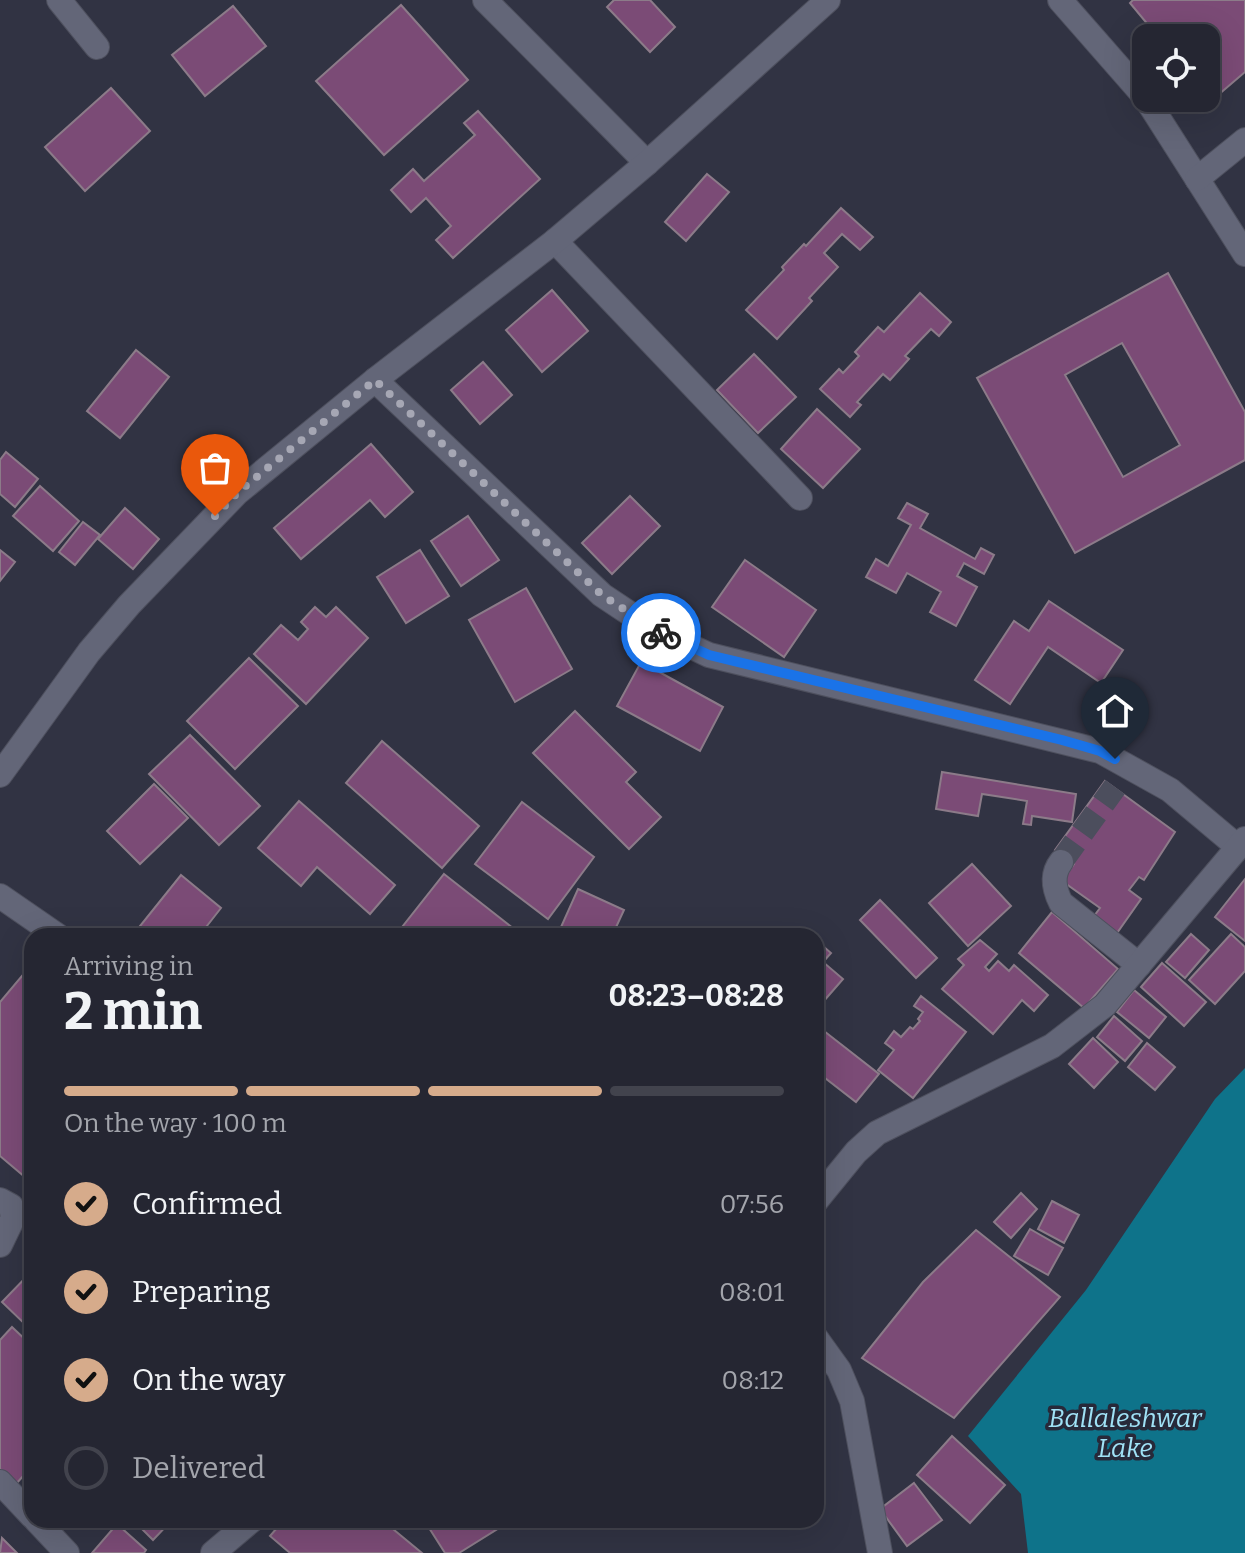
<!DOCTYPE html>
<meta charset="utf-8">
<style>
:root{--surface:#252632;--page:#31323e;--text:#f1f3f6;--muted:#a3a5ac;--line:#42434d;--accent:#d6ab8b}
body{margin:0;font-family:Bitter,serif;background:var(--page);color:var(--text);height:100vh;display:flex;flex-direction:column;font-size:30px;white-space:nowrap}
*{box-sizing:border-box;margin:0}
p{font-size:26px;color:var(--muted)}
.icon{flex:none;width:44px;height:44px;fill:none;stroke:currentColor;stroke-width:2;stroke-linecap:round;stroke-linejoin:round}
.map{position:relative;flex:1;overflow:hidden}
.sheet{position:absolute;left:24px;top:928px;width:800px;height:600px;display:flex;flex-direction:column;background:var(--surface);border-radius:24px;box-shadow:0 8px 32px #0002,0 0 0 2px var(--line)}
.sheet>*{flex:none}
.buttons{position:absolute;left:1132px;top:24px;display:grid;gap:16px}
.buttons a{display:grid;place-items:center;width:88px;height:88px;border-radius:16px;background:var(--surface);box-shadow:0 8px 32px #0002,0 0 0 2px var(--line);font-size:40px}
.pin{position:absolute;display:grid;place-items:center;width:68px;height:68px;color:#fff;margin:-82px -34px;border-radius:50% 50% 50% 0;rotate:-45deg;box-shadow:0 0 8px #0007}
.pin .icon{rotate:45deg}
.courier{position:absolute;display:grid;place-items:center;width:80px;height:80px;margin:-40px;border:6px solid #1a73e8;border-radius:50%;background:#fff;color:#222;box-shadow:0 2px 10px #0007}
.overview em{font-style:normal;font-weight:700}
.overview div{display:flex;flex-direction:column-reverse}
.overview{display:flex;align-items:center;justify-content:space-between;height:136px;padding:0 40px}
h1{font-size:52px;font-weight:700;line-height:60px}
.bar{display:grid;grid-template-columns:repeat(4,1fr);gap:12px 8px;align-content:center;height:96px;padding:0 40px}
.bar i{height:10px;border-radius:6px;background:var(--line)}
.bar .on{background:var(--accent)}
.bar p{grid-column:span 4}
ol{padding:0 40px;list-style:none}
li{display:flex;align-items:center;gap:24px;height:88px}
li p{margin-inline-start:auto}
li .icon{padding:8px;border-radius:50%;background:var(--accent);color:#111;stroke-width:4}
li:last-child{color:var(--muted)}
li i{width:44px;height:44px;border:4px solid var(--line);border-radius:50%}
.map>svg:first-child{display:block}
</style>
<div class="map">
<svg width="1245" height="1553" viewBox="0 0 1245 1553">
<rect width="100%" height="100%" fill="#313343"/>
<polygon fill="#0e738a" points="1245,1068 1245,1553 1028,1553 1021,1494 968,1436 1086,1290 1215,1099"/>
<g fill="#7b4b76" stroke="#8c7b89" stroke-width="2" fill-rule="evenodd">
<polygon points="614,0 650,0 675,27 650,52 607,7"/>
<polygon points="1133,0 1245,0 1245,72 1211,101 1206,95 1206,38 1159,38 1130,3"/>
<polygon points="401,5 468,80 384,155 316,81"/>
<polygon points="233,6 266,46 205,96 172,55"/>
<polygon points="111,88 150,131 85,191 45,147"/>
<polygon points="478,111 540,179 453,258 436,240 451,226 426,198 411,212 391,190 413,169 424,181 475,135 464,123"/>
<polygon points="707,174 729,192 686,241 665,222"/>
<polygon points="841,208 873,237 860,250 842,234 824,253 838,267 809,298 812,301 777,339 746,310 784,270 782,267 804,244 806,246"/>
<path d="M1168,273L1245,412V460L1075,553L977,378ZM1122,343L1180,445L1123,477L1065,375Z"/>
<polygon points="552,290 588,331 542,372 506,330"/>
<polygon points="920,293 951,322 939,336 931,329 905,356 909,359 890,380 883,374 857,402 861,405 850,417 820,389 839,369 843,373 859,356 855,352 878,327 884,332"/>
<polygon points="136,350 169,377 120,438 87,411"/>
<polygon points="754,354 796,397 758,433 717,390"/>
<polygon points="483,362 512,395 480,424 451,390"/>
<polygon points="817,409 860,449 823,488 781,449"/>
<polygon points="371,444 413,492 385,517 370,500 301,559 274,528"/>
<polygon points="6,452 38,479 15,507 0,494 0,460"/>
<polygon points="40,486 79,521 53,551 13,516"/>
<polygon points="630,496 660,526 612,574 582,543"/>
<polygon points="907,503 928,514 920,528 975,559 981,548 994,555 984,574 964,563 957,576 977,587 956,626 930,612 941,592 907,573 896,593 866,577 876,559 888,566 911,525 898,518"/>
<polygon points="125,508 159,539 133,569 98,539"/>
<polygon points="468,516 499,560 461,586 431,541"/>
<polygon points="83,522 100,535 75,565 59,552"/>
<polygon points="0,550 15,562 0,581"/>
<polygon points="420,550 449,596 406,623 377,577"/>
<polygon points="745,560 816,610 784,657 712,607"/>
<polygon points="526,588 572,669 515,702 469,620"/>
<polygon points="1049,601 1123,650 1101,683 1048,647 1010,704 975,680 1014,621 1029,631"/>
<polygon points="315,607 326,617 336,607 368,638 306,704 254,654 281,625 298,640 308,629 301,622"/>
<polygon points="249,658 298,706 235,769 187,721"/>
<polygon points="641,662 723,707 700,751 617,706"/>
<polygon points="575,711 636,772 626,782 661,817 629,849 533,753"/>
<polygon points="190,735 260,806 219,845 149,774"/>
<polygon points="382,741 479,826 442,868 346,783"/>
<polygon points="942,772 1076,794 1072,822 1032,816 1031,825 1023,824 1027,801 982,794 978,816 936,809"/>
<polygon points="1105,781 1175,832 1144,880 1139,877 1129,890 1141,899 1117,933 1094,916 1100,908 1062,881 1074,864 1055,850"/>
<polygon points="154,784 188,818 140,864 107,831"/>
<polygon points="299,801 395,885 370,914 317,867 301,886 258,848"/>
<polygon points="522,802 594,857 548,919 475,864"/>
<polygon points="972,864 1011,906 968,946 929,903"/>
<polygon points="444,874 518,932 515,936 395,936"/>
<polygon points="181,875 221,908 199,936 132,936"/>
<polygon points="1245,879 1245,941 1215,917"/>
<polygon points="578,889 624,910 612,936 557,936"/>
<polygon points="880,900 937,958 916,978 860,920"/>
<polygon points="1052,912 1118,969 1084,1008 1019,953"/>
<polygon points="1191,934 1209,950 1185,978 1166,962"/>
<polygon points="1231,934 1245,947 1245,971 1215,1004 1189,980"/>
<polygon points="816,940 831,953 823,962 843,979 816,1010"/>
<polygon points="980,940 997,954 985,967 989,971 998,961 1009,971 1014,965 1048,995 1034,1011 1022,1000 993,1034 942,989 964,965 958,959"/>
<polygon points="1162,963 1206,1002 1184,1026 1141,987"/>
<polygon points="32,964 32,1183 0,1156 0,1002"/>
<polygon points="1134,990 1166,1017 1149,1038 1117,1012"/>
<polygon points="921,996 966,1032 913,1098 878,1070 894,1050 885,1043 894,1031 901,1037 910,1027 913,1029 920,1021 918,1019 923,1012 914,1006"/>
<polygon points="1114,1016 1142,1041 1125,1061 1097,1037"/>
<polygon points="824,1031 879,1074 856,1102 816,1071 816,1041"/>
<polygon points="1093,1038 1118,1062 1094,1088 1069,1064"/>
<polygon points="1147,1043 1175,1067 1155,1090 1128,1067"/>
<polygon points="1021,1193 1037,1209 1011,1238 994,1222"/>
<polygon points="1052,1201 1079,1215 1064,1243 1038,1229"/>
<polygon points="1030,1229 1063,1248 1048,1275 1014,1256"/>
<polygon points="976,1230 1060,1297 954,1418 862,1358 923,1282"/>
<polygon points="32,1271 32,1331 2,1302"/>
<polygon points="12,1327 32,1346 32,1466 16,1484 0,1469 0,1340"/>
<polygon points="952,1436 1005,1485 970,1523 917,1475"/>
<polygon points="914,1483 942,1520 907,1546 880,1509"/>
<polygon points="133,1520 172,1520 153,1540"/>
<polygon points="284,1520 382,1520 422,1553 290,1553 270,1536"/>
<polygon points="424,1520 512,1520 459,1553 445,1553"/>
<polygon points="567,1520 586,1520 571,1527"/>
<polygon points="117,1524 146,1550 144,1553 92,1553"/>
<polygon points="2,1538 17,1553 0,1553"/>
</g>
<g fill="none" stroke-linecap="round" stroke-linejoin="round">
<polyline stroke="#4c4e5d" stroke-width="24" stroke-dasharray="24 12" stroke-linecap="butt" points="1061,862 1115,787"/>
<g stroke="#4e505e" stroke-width="26">
<g id="minor">
<polyline points="59,0 97,47"/>
<polyline points="485,0 647,163"/>
<polyline points="1060,0 1145,97 1245,254"/>
<polyline points="1197,179 1245,140"/>
<polyline points="555,241 800,498"/>
<path d="M375,380L602,595C636,619 670,638 709,655L1100,751L1170,790L1238,847"/>
<polyline points="0,775 89,652 129,605 237,493 375,380 555,241 647,163 828,0"/>
<path d="M1061,862C1051,875 1054,889 1061,903L1139,965"/>
<polyline points="0,896 58,936"/>
<polyline points="0,1200 11,1206 13,1218 0,1245"/>
<polyline points="816,1201 856,1152 877,1133 1052,1046 1105,1005 1245,839"/>
<polyline points="816,1338 839,1370 852,1401 880,1553"/>
<polyline points="0,1482 32,1516"/>
<polyline points="36,1520 67,1553"/>
<polyline points="213,1553 252,1520"/>
</g>
</g>
<use href="#minor" stroke="#636678" stroke-width="24"/>
</g>
<g fill="none" stroke-linecap="round" stroke-linejoin="round">
<polyline stroke="#a6a7b4" stroke-width="8" stroke-dasharray="0 14.4" points="215,516 237,493 375,380 602,595 661,633"/>
<polyline stroke="#1a73e8" stroke-width="10" points="661,633 709,655 1062,740 1100,751 1115,759"/>
</g>
<g text-anchor="middle" dominant-baseline="central" stroke-width="7" stroke-linejoin="round" paint-order="stroke">
<g font-size="26" font-style="italic" fill="#a0e2f6" stroke="#272939">
<text x="1125" y="1418">Ballaleshwar<tspan x="1125" dy="30">Lake</tspan></text>
</g>
</g>
</svg>
<div class="buttons">
<a><svg class="icon" aria-label="locate" viewBox="0 0 24 24"><circle cx="12" cy="12" r="6"/><path d="M12 2v4M12 18v4M2 12h4M18 12h4"/></svg></a>
</div>
<div class="pin" style="left:215px;top:516px;background:#ea580c"><svg class="icon" aria-label="bag" viewBox="0 0 24 24"><path d="M5 8h14l-1 12H6zM9 8a3 3 0 0 1 6 0"/></svg></div>
<div class="pin" style="left:1115px;top:759px;background:#1f2937"><svg class="icon" aria-label="home" viewBox="0 0 24 24"><path d="M3 11l9-7 9 7M6 9v11h12V9"/></svg></div>
<div class="courier" style="left:661px;top:633px"><svg class="icon" aria-label="bike" viewBox="0 0 24 24"><circle cx="6" cy="16" r="4"/><circle cx="18" cy="16" r="4"/><path d="M6 16l4-8h5l3 8M10 8l3 8H6M13 5h3"/></svg></div>
<section class="sheet">
<div class="overview"><div><h1>2 min</h1><p>Arriving in</p></div><em>08:23–08:28</em></div>
<div class="bar"><i class="on"></i><i class="on"></i><i class="on"></i><i></i><p>On the way · 100 m</p></div>
<ol>
<li><svg class="icon" aria-label="check" viewBox="0 0 24 24"><path d="M5 12l5 5 9-10"/></svg>Confirmed<p>07:56</p></li>
<li><svg class="icon" aria-label="check" viewBox="0 0 24 24"><path d="M5 12l5 5 9-10"/></svg>Preparing<p>08:01</p></li>
<li><svg class="icon" aria-label="check" viewBox="0 0 24 24"><path d="M5 12l5 5 9-10"/></svg>On the way<p>08:12</p></li>
<li><i></i>Delivered</li>
</ol>
</section>
</div>
